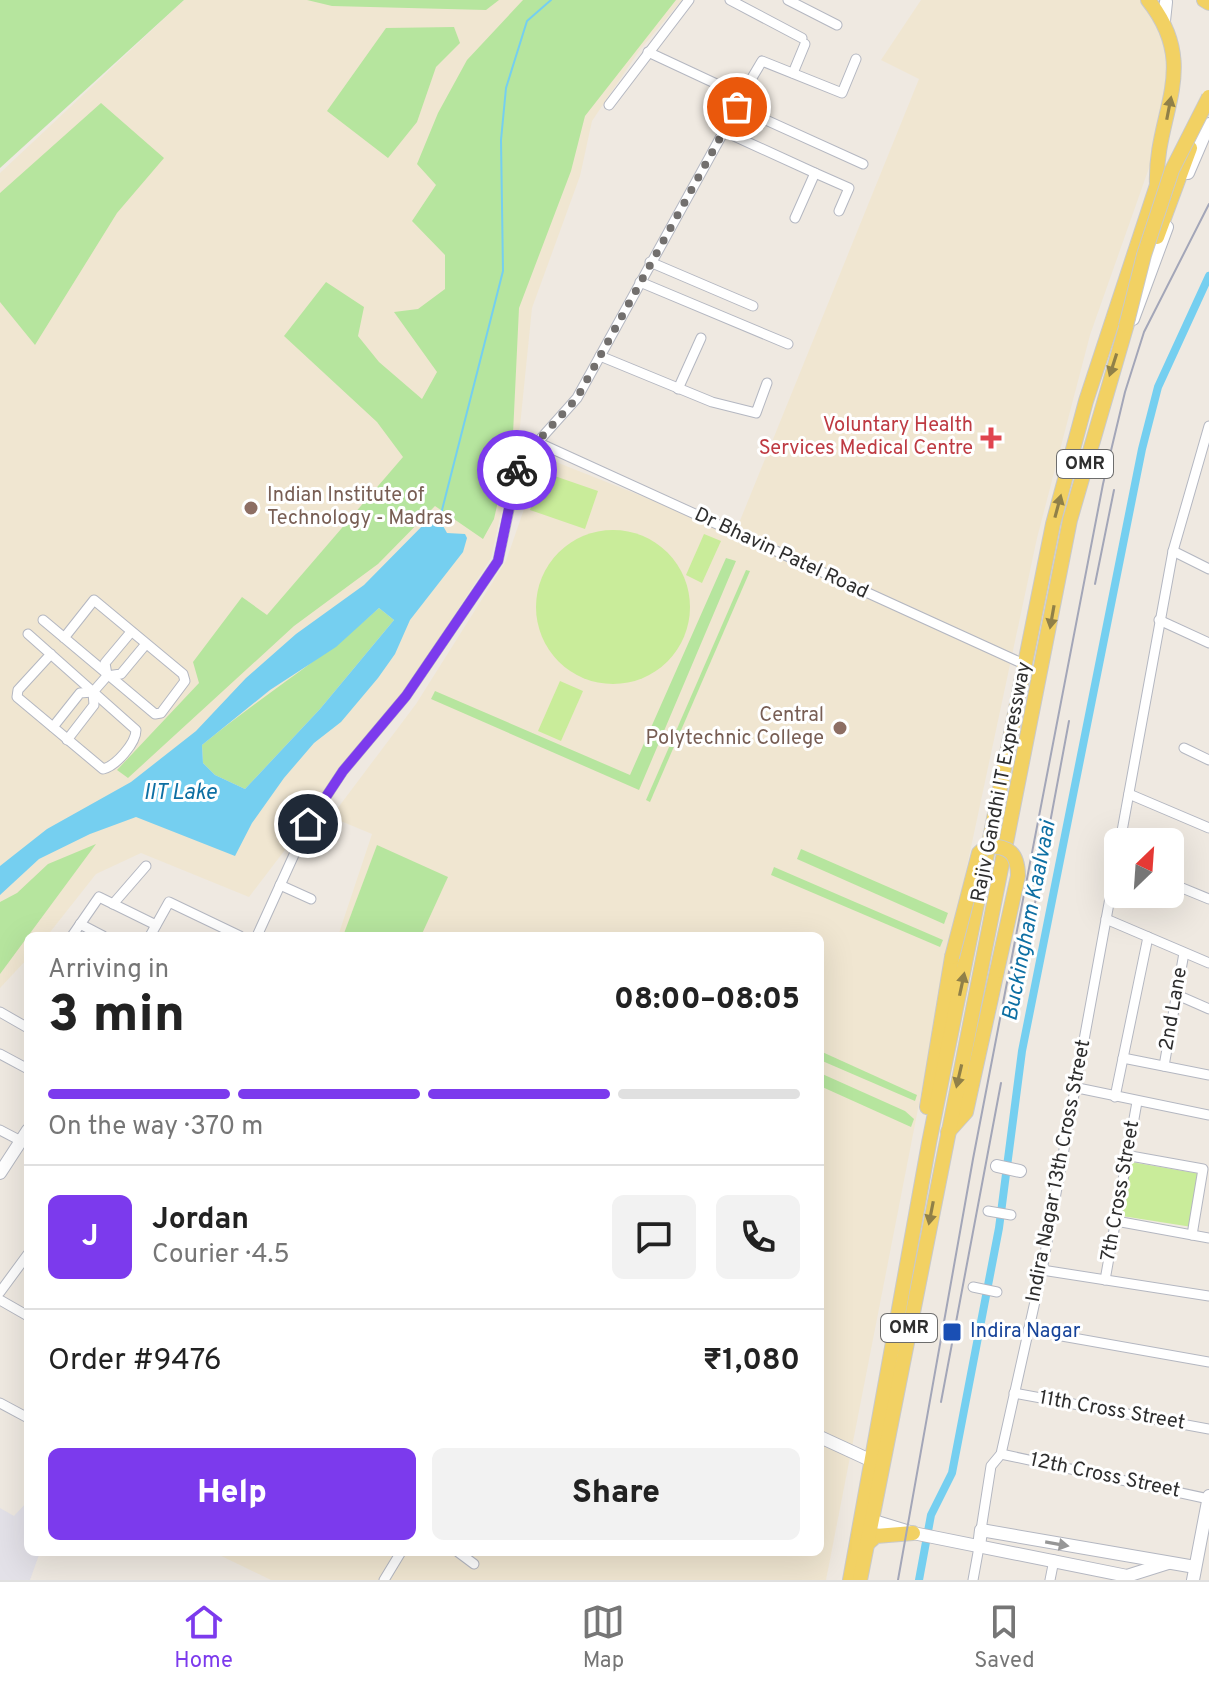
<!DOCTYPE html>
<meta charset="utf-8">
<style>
:root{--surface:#fff;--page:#f2f2f2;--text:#222;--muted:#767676;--line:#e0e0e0;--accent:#7c3aed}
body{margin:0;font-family:Overpass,sans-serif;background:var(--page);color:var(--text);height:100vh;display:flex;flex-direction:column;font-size:30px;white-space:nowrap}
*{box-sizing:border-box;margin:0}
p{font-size:26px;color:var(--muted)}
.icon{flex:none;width:44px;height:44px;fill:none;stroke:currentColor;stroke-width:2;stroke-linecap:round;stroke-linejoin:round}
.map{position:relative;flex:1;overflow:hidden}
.panel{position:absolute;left:24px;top:932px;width:800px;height:624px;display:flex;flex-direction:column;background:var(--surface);border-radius:12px;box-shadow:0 8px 32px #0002}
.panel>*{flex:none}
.needle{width:52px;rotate:25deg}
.tools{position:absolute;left:1104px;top:828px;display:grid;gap:16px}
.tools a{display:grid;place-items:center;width:80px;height:80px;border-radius:12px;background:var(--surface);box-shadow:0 8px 32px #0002;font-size:40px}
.pin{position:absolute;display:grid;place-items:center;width:68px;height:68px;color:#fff;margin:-34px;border:4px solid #fff;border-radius:50%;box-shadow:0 2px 8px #0007}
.courier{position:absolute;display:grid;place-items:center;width:80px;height:80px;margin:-40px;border:6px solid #7c3aed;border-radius:50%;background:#fff;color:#222;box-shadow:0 2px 10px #0007}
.overview em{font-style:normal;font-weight:800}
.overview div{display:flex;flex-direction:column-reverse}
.overview{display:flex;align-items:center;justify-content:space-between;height:136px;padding:0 24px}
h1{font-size:52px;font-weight:800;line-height:60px}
.bar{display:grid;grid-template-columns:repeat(4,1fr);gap:12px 8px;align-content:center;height:96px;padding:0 24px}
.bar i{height:10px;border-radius:6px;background:var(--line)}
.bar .active{background:var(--accent)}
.bar p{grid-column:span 4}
.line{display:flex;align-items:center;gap:20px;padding:0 24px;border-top:2px solid var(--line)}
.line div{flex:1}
.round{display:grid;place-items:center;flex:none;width:84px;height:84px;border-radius:12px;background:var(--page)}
.cta{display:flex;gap:16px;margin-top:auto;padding:16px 24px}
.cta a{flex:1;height:92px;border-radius:12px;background:var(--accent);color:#fff;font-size:32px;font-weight:800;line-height:92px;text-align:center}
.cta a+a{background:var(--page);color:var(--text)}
.menu{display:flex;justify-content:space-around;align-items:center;height:112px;border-top:2px solid var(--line);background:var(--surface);font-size:22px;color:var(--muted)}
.menu a{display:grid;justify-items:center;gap:4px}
.menu .active{color:var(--accent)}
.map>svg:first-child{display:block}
</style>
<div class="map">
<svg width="1209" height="1580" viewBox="0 0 1209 1580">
<rect width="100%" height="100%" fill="#efe9e1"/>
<polygon fill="#e3e1e8" points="28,1501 28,1552 40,1552 30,1580 0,1580 0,1508 14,1516"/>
<g fill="#f0e6d1">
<polygon points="184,0 682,0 639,51 592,121 580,176 532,308 520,426 491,558 403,695 249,897 141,853 96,874 47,936 28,936 28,958 0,988 0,173"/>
<polygon points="921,0 1144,0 1163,31 1167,87 1156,148 1090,335 1037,538 948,955 826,1580 271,1580 213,1552 820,1552 820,936 338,936 372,834 331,817 416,704 506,561 537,472 551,460 735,533 919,79 881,60"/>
</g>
<g fill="#b6e59e">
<polygon points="0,0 184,0 0,168"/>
<polygon points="307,0 499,0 486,10 332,6"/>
<polygon points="523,0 676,0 585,116 571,171 519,308 513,434 494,519 483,539 435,506 378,564 294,626 128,778 117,770 199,683 193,662 242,597 267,615 403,457 377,422 284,336 326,282 364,307 358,336 379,362 422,399 437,372 394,312 418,309 445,289 445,255 412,221 436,185 417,164 438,113 467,60"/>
<polygon points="454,27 460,43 436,67 417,122 388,158 327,111 386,28"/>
<polygon points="101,103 164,158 117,213 35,345 0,302 0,193"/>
<polygon points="726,558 736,561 639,790 431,699 435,691 630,775"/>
<polygon points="746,570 750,571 650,802 646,800"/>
<path d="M379,608L394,620L320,709L245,789L215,775L203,763L202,745C260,697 324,658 379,608Z"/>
<polygon points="96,844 0,974 0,902 17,893 48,864"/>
<polygon points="377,845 448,877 421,936 343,936"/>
<polygon points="801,849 948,913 944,924 797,859"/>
<polygon points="774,867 943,940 940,947 771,875"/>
<polygon points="820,1051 917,1095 915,1101 820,1060"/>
<polygon points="820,1073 905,1111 914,1119 911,1127 820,1086"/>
</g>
<g fill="#c9ec9a">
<polygon points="543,472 598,491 585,529 530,510"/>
<circle cx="613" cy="607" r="77"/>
<polygon points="704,534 721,541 702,583 686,575"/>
<polygon points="560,681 583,691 561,741 538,731"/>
<polygon points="1131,1162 1201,1174 1192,1227 1122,1216"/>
</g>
<path fill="#75cff0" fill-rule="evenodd" d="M434,514L444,517L442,524L447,533L465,534L467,538L463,552L410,620L395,654L378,678L341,722L314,743L284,778L252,823L235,856L136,817L90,834L39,859L0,895V866L47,829L131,782L196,731L246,678L296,634L364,585ZM379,608L394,620L320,709L245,789L215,775L203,763L202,745L270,690L336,647Z"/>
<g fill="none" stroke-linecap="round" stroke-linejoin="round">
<polyline stroke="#75cff0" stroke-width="2" points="441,514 503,271 501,140 506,88 527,21 551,0"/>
<polyline stroke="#75cff0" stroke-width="8" points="919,1580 931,1515 952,1473 999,1228 1022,1051 1142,449 1158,387 1209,276"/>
<g stroke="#b4b7c1" stroke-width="11">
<g id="street">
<polyline points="730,0 802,38"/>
<polyline points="788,0 837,25"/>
<polyline points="793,73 805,44"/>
<polyline points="740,98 762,61 842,93 856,59"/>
<polyline points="609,105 689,0"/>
<polyline points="737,107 863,164"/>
<polyline points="723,131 815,173 795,218"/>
<polyline points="815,173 849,188 839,211"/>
<polyline points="650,262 753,306"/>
<polyline points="640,282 788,344"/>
<polyline points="600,356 712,402 756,413 767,383"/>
<polyline points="678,389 701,338"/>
<polyline points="537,442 1026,665"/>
<polyline points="1173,551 1209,569"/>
<polyline points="43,620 155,714 161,713 185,681 183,674 94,600 64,638"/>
<polyline points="1159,620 1209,643"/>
<path d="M28,634L136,730C136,743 116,766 103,769L17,697L18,690L51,654"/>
<polyline points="107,675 105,663 131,632"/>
<polyline points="53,727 80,693 93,692"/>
<polyline points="67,740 94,705 93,692 107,676 121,674 146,644"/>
<polyline points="1184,748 1209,760"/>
<polyline points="1129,794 1209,828"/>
<polyline points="1120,842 1173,551 1209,426"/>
<polyline points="1170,883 1209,899"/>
<polyline points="280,885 311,899"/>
<polyline points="113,904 146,866"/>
<polyline points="1106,919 1209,963"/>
<polyline points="80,924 103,936"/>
<polyline points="72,936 99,897 156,925"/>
<polyline points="150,936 169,902 240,936"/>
<polyline points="257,936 308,824 343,771 406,696 498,561 519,463 577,398 740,102 738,94 648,52"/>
<polyline points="1175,994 1209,1009"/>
<polyline points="0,1012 28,1028"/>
<polyline points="0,1054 28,1069"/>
<polyline points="1123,1058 1209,1075"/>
<polyline points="1164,1066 1184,953"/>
<polyline points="1073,1087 1209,1115"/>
<polyline points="1115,1097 1148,937"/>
<polyline points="0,1130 21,1141"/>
<polyline points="1125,1155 1203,1169 1192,1235"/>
<polyline points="988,1211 1011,1215"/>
<polyline points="1116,1221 1209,1238"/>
<polyline points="1042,1270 1209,1296"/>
<polyline points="1105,1280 1137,1102"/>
<polyline points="973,1287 997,1292"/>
<polyline points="0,1292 28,1254"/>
<polyline points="0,1300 28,1316"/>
<polyline points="1028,1330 1209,1362"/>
<polyline points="1014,1393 1209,1429"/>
<polyline points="0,1403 28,1418"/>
<polyline points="1001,1454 1209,1499"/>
<polyline points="981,1530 991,1466 1001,1454 1042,1270 1118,854"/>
<polyline points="458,1552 474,1564"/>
<polyline points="384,1580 401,1552"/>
<polyline points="973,1580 979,1547"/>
<polyline points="1050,1580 1054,1560"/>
</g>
</g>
<g stroke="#b4b7c1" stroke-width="14">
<g id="secondary">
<polyline points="1164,21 1166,2"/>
<polyline points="1188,173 1209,124"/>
<polyline points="1133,319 1167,227"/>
<polyline points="997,1166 1020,1171"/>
<polyline points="0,1173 28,1130"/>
<polyline points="820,1437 872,1461"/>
<polyline points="864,1518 913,1533 1127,1576 1168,1563"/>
<polyline points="979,1547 981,1530 1195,1567"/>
<polyline points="1193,1580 1209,1496"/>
</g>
</g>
<g stroke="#c9c9c9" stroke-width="16">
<g id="primary">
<polyline points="1204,0 1209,3"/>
<polyline points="1157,237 1190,148"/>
<polyline points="927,1107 952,957"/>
<polyline points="948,1132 966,1112 997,971"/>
<polyline points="867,1544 876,1536 913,1533"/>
<path d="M850,1580L929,1143L1053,524L1086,401L1157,185C1154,114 1202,68 1148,0"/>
<polyline points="860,1580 1070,520 1129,317"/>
</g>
</g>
<use href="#street" stroke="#fff" stroke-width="9"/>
<use href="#secondary" stroke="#fff" stroke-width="12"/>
<use href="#primary" stroke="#f2d163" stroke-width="14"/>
<g stroke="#a3a6b8" stroke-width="2">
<polyline points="1095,584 1114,490"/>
<polyline points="1022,973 1069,721"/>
<polyline points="941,1402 1001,1083"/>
<polyline points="898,1580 973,1159 1103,484 1125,392 1144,332 1209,204"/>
</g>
<g stroke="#c9c9c9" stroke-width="16" stroke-linecap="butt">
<g id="primary-bridge">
<polyline points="1126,326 1144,255 1172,170 1209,97"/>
<path d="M952,957L979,853L987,846C1009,846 1018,853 1018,876L997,971"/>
</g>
</g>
<use href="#primary-bridge" stroke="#f2d163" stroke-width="14"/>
</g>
<defs><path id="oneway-solid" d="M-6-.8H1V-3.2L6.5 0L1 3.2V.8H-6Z" transform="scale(2)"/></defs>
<g fill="#908048">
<use href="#oneway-solid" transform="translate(1169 108) rotate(-79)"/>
<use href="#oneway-solid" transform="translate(1113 365) rotate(108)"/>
<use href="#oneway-solid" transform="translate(1058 506) rotate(-75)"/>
<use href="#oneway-solid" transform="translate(1052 617) rotate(100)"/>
<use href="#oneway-solid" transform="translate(962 984) rotate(-78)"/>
<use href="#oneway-solid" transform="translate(959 1076) rotate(103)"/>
<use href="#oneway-solid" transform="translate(931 1213) rotate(101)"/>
</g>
<use fill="#969696" href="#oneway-solid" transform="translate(1057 1544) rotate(10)"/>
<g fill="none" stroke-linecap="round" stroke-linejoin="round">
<polyline stroke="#726f6d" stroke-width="8" stroke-dasharray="0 14.4" points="517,470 537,442 577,398 737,107"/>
<polyline stroke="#7c3aed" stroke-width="10" points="308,824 343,771 406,696 498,561 517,470"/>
</g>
<path fill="#e0444e" stroke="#fff" stroke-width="3" d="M987 426h8v8h8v8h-8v8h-8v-8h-8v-8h8z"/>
<g fill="#8d6e63" stroke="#fff" stroke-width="3">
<circle cx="251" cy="508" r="8"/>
<circle cx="840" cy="728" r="8"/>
</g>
<rect fill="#1a4fb4" stroke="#fff" stroke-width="3" x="942" y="1322" width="20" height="20" rx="4"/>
<g text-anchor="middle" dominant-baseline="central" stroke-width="6" stroke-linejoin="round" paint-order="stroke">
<g fill="#fff" stroke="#6d6d6d" stroke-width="2">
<rect x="1057" y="450" width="56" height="28" rx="6"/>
<rect x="881" y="1314" width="56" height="28" rx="6"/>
</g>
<g font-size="18" font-weight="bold" fill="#2e2e2e">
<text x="1085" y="464">OMR</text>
<text x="909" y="1328">OMR</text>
</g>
<g font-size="20" fill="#be3a42" stroke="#fff" text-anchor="end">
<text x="973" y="426">Voluntary Health<tspan x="973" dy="23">Services Medical Centre</tspan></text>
</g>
<g font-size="20" fill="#785e54" stroke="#fff" text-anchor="start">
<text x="267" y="496">Indian Institute of<tspan x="267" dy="23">Technology - Madras</tspan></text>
<text x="824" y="716" text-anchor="end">Central<tspan x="824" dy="23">Polytechnic College</tspan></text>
</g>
<g font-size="20" fill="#2e2e2e" stroke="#fff">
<text transform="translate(781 554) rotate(25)">Dr Bhavin Patel Road</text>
<text transform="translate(1002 782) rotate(-79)">Rajiv Gandhi IT Expressway</text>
<text transform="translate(1174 1009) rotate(-80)">2nd Lane</text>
<text transform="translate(1059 1171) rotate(-79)">Indira Nagar 13th Cross Street</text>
<text transform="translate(1121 1191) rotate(-80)">7th Cross Street</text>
<text transform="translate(1112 1411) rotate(10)">11th Cross Street</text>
<text transform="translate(1105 1476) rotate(12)">12th Cross Street</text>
</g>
<g font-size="20" fill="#164399" stroke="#fff" text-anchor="start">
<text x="970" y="1332">Indira Nagar</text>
</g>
<g font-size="22" font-style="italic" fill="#0d6fa3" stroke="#fff">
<text x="180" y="793">IIT Lake</text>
<text transform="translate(1030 921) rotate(-79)">Buckingham Kaalvaai</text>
</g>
</g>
</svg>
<div class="tools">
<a><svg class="needle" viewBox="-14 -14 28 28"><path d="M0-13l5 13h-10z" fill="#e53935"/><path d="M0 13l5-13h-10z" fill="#767676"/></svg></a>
</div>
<div class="pin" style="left:737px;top:107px;background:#ea580c"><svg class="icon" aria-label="bag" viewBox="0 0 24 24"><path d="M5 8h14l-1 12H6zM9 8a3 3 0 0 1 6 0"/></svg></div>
<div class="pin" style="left:308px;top:824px;background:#1f2937"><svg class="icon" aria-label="home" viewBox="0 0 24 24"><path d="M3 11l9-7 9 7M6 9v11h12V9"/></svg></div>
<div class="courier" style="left:517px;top:470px"><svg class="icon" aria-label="bike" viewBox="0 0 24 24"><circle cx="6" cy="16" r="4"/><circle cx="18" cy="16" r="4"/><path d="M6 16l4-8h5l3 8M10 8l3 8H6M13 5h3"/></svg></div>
<section class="panel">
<div class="overview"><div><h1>3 min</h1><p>Arriving in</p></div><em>08:00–08:05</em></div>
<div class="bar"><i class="active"></i><i class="active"></i><i class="active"></i><i></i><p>On the way · 370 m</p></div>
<div class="line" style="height:144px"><b class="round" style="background:var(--accent);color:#fff">J</b><div><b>Jordan</b><p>Courier · 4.5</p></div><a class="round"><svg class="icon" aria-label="chat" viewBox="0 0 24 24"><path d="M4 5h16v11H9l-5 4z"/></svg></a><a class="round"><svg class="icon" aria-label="phone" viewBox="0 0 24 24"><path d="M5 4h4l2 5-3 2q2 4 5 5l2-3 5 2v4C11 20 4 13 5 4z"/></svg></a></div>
<div class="line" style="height:104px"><div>Order #9476</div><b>₹1,080</b></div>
<div class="cta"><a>Help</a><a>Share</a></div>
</section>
</div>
<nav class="menu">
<a class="active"><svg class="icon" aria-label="home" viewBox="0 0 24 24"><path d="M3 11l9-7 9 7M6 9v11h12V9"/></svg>Home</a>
<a><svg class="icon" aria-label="map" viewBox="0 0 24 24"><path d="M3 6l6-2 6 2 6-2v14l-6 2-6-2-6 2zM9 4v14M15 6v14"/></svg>Map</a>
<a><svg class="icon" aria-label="saved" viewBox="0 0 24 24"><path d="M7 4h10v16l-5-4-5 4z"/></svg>Saved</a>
</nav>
